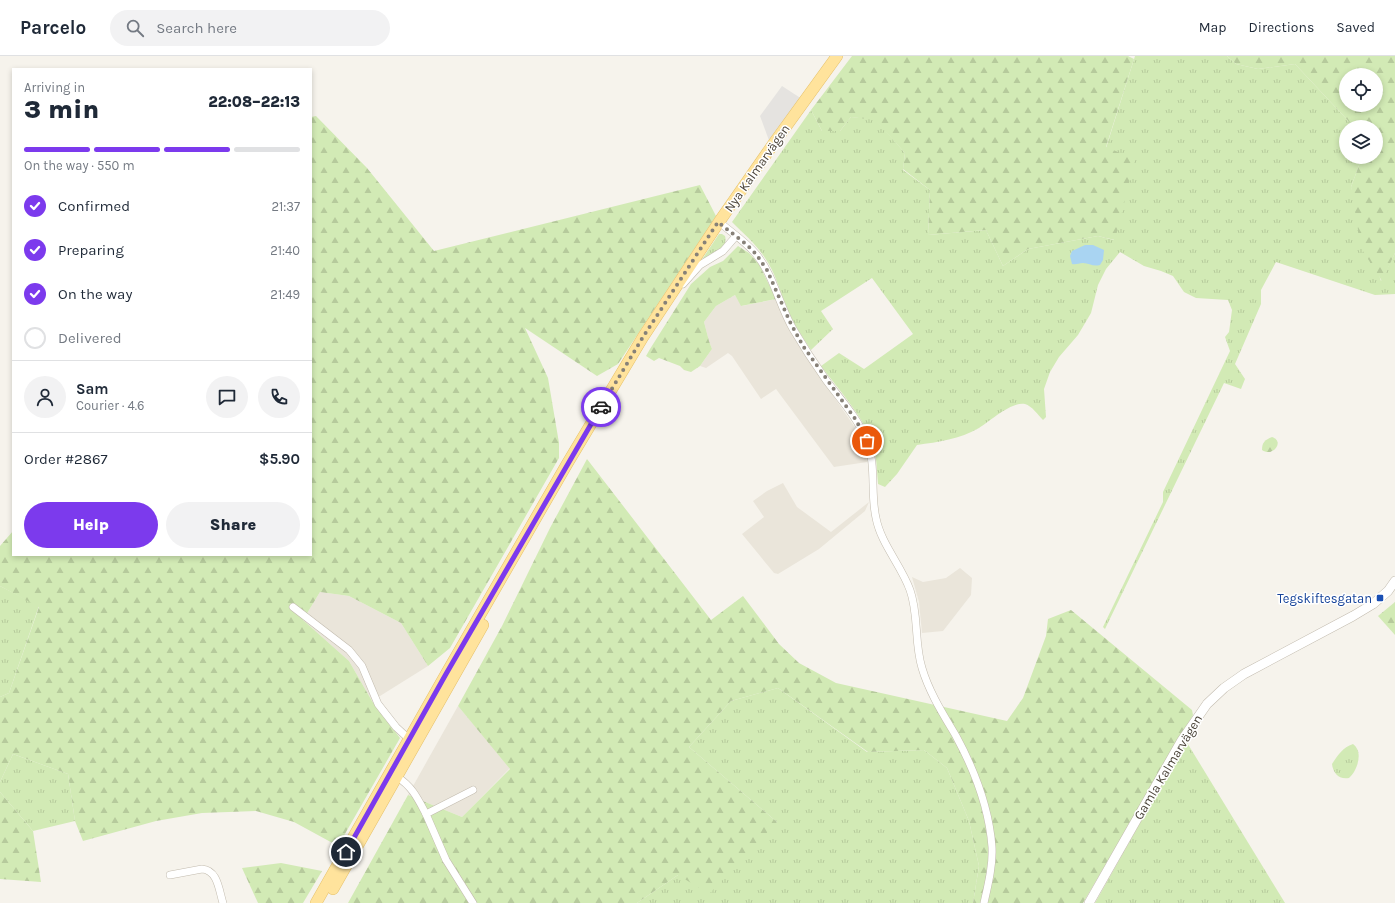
<!DOCTYPE html>
<meta charset="utf-8">
<style>
:root{--surface:#fff;--page:#f2f2f3;--text:#1f2937;--muted:#747a83;--line:#e0e1e3;--accent:#7c3aed}
body{margin:0;font-family:Karla,sans-serif;background:var(--page);color:var(--text);height:100vh;display:flex;flex-direction:column;font-size:15px;white-space:nowrap}
*{box-sizing:border-box;margin:0}
p{font-size:13px;color:var(--muted)}
.icon{flex:none;width:22px;height:22px;fill:none;stroke:currentColor;stroke-width:2;stroke-linecap:round;stroke-linejoin:round}
.map{position:relative;flex:1;overflow:hidden}
.side{position:absolute;left:12px;top:12px;width:300px;height:488px;display:flex;flex-direction:column;background:var(--surface);border-radius:0px;box-shadow:0 2px 6px #0003}
.side>*{flex:none}
.buttons{position:absolute;left:1339px;top:12px;display:grid;gap:8px}
.buttons a{display:grid;place-items:center;width:44px;height:44px;border-radius:50%;background:var(--surface);box-shadow:0 2px 6px #0003;font-size:20px}
.pin{position:absolute;display:grid;place-items:center;width:34px;height:34px;color:#fff;margin:-17px;border:2px solid #fff;border-radius:50%;box-shadow:0 1px 4px #0007}
.courier{position:absolute;display:grid;place-items:center;width:40px;height:40px;margin:-20px;border:3px solid #7c3aed;border-radius:50%;background:#fff;color:#222;box-shadow:0 1px 5px #0007}
.head em{font-style:normal;font-weight:800}
.head div{display:flex;flex-direction:column-reverse}
.head{display:flex;align-items:center;justify-content:space-between;height:68px;padding:0 12px}
h1{font-size:26px;font-weight:800;line-height:30px}
.bar{display:grid;grid-template-columns:repeat(4,1fr);gap:6px 4px;align-content:center;height:48px;padding:0 12px}
.bar i{height:5px;border-radius:3px;background:var(--line)}
.bar .current{background:var(--accent)}
.bar p{grid-column:span 4}
.line{display:flex;align-items:center;gap:10px;padding:0 12px;border-top:1px solid var(--line)}
.line div{flex:1}
.round{display:grid;place-items:center;flex:none;width:42px;height:42px;border-radius:21px;background:var(--page)}
ol{padding:0 12px;list-style:none}
li{display:flex;align-items:center;gap:12px;height:44px}
li p{margin-inline-start:auto}
li .icon{padding:4px;border-radius:50%;background:var(--accent);color:#fff;stroke-width:4}
li:last-child{color:var(--muted)}
li i{width:22px;height:22px;border:2px solid var(--line);border-radius:50%}
.cta{display:flex;gap:8px;margin-top:auto;padding:8px 12px}
.cta a{flex:1;height:46px;border-radius:24px;background:var(--accent);color:#fff;font-size:16px;font-weight:800;line-height:46px;text-align:center}
.cta a+a{background:var(--page);color:var(--text)}
header{display:flex;align-items:center;gap:24px;box-sizing:border-box;height:56px;padding:0 20px;background:var(--surface);border-bottom:1px solid var(--line)}
header strong{font-size:19px}
nav{display:flex;gap:22px;margin-inline-start:auto;font-size:14px}
.search{width:280px;height:36px;background:var(--page);display:flex;align-items:center;gap:10px;box-sizing:border-box;padding:0 14px;border-radius:22px;color:var(--muted);font-size:15px}
.map>svg:first-child{display:block}
</style>
<header>
<strong>Parcelo</strong>
<div class="search"><svg class="icon" aria-label="search" viewBox="0 0 24 24"><circle cx="10" cy="10" r="6"/><path d="M15 15l6 6"/></svg>Search here</div>
<nav><a>Map</a><a>Directions</a><a>Saved</a></nav>
</header>
<div class="map">
<svg width="1395" height="847" viewBox="0 0 1395 847">
<defs>
<pattern id="grass-tufts" width="24" height="20" patternUnits="userSpaceOnUse"><rect width="24" height="20" fill="#d2eab5"/><path d="M3 7l-1-3M5 7V3M7 7l1-3M15 17l-1-3M17 17v-4M19 17l1-3" fill="none" stroke="#b6ca9c"/></pattern>
<pattern id="forest-firs" width="22" height="20" patternUnits="userSpaceOnUse"><rect width="22" height="20" fill="#d2eab5"/><path d="M5 1l3.5 6h-7zM16 11l3.5 6h-7z" fill="#b6ca9c"/></pattern>
</defs>
<rect width="100%" height="100%" fill="#f6f3ec"/>
<g fill="#eae5da">
<polygon points="735,239 742,250 776,243 787,270 809,305 861,380 866,394 867,406 834,411 776,333 761,343 732,300 728,297 706,312 700,310 712,293 709,285 704,266 716,250"/>
<polygon points="783,427 797,451 831,476 869,446 865,455 819,493 778,518 774,517 742,478 764,461 753,445 767,435"/>
<polygon points="960,512 972,522 971,539 943,575 922,577 919,546 912,521 923,526 946,522"/>
<polygon points="320,536 349,540 401,567 428,610 372,645 349,605 303,564"/>
<polygon points="458,650 510,712 462,761 408,739"/>
</g>
<g fill="url(#grass-tufts)">
<path d="M1135,0H1227L1236,8L1258,13L1295,8L1354,71H1346V101H1362L1351,131L1381,225L1395,197V238L1375,239L1276,206L1261,234V248L1235,308L1245,323L1241,333L1224,327L1105,573L1103,571L1163,446V436L1230,295L1225,281L1229,276L1232,254L1228,244L1196,242L1184,236L1173,220L1161,215L1144,210L1120,196L1106,213L1098,229L1091,257L1078,279L1059,301L1050,316L1044,333L1046,361L1043,364C1038,359 1032,350 1025,348C1012,345 990,365 979,372C960,383 938,386 917,389L897,418L885,431L878,428C877,418 877,407 875,397C870,368 839,334 821,310L839,297L864,313L913,278L872,222L821,255L833,273L811,294C802,280 792,266 786,249C779,233 775,216 765,202C756,188 743,177 732,166L811,54L822,75H840L851,61L875,63L905,97L903,114L930,134L928,179L986,174L1003,210L1028,193L1098,180L1114,184L1106,92Z"/>
<path d="M719,178H722L725,180C729,193 710,200 701,205Z"/>
<polygon points="0,530 39,550 9,637 0,641"/>
<polygon points="778,632 867,696 924,694 947,712 969,765 979,810 973,847 637,847 678,819 777,766 689,691 731,645"/>
<polygon points="1186,685 1285,847 1095,847"/>
<path d="M1353,688C1364,696 1357,715 1349,722C1339,724 1333,717 1332,708C1337,700 1343,691 1353,688Z"/>
<polygon points="13,698 68,718 75,765 33,775 0,736 0,726"/>
</g>
<g fill="url(#forest-firs)" fill-rule="evenodd">
<polygon points="852,0 1128,0 1134,3 1106,91 1135,103 1115,184 1098,180 1028,193 1003,210 986,174 928,179 930,134 903,113 905,97 875,64 851,61 840,75 822,75 811,54"/>
<path d="M1227,0H1395V197L1382,225L1361,192L1351,131L1362,101H1376V71H1354L1295,8L1258,13L1236,8ZM1346,19H1376V49H1346Z"/>
<polygon points="316,60 367,112 434,195 700,129 716,160 618,308 597,320 525,272 548,322 559,387 559,402 450,592 428,610 401,567 349,540 320,536 303,564 349,605 372,645 400,682 338,790 294,766 256,755 202,757 156,765 83,785 75,765 68,718 13,698 0,726 0,641 9,637 39,551 0,530 0,490 13,475 13,499 311,499 311,61"/>
<polygon points="738,190 749,197 759,208 776,243 741,250 735,239 716,250 704,266 709,285 712,293 700,310 691,316 684,314 680,310 659,302 654,305 646,300 650,293 691,228 710,211 723,205"/>
<path d="M1272,381C1285,385 1273,402 1262,394C1262,386 1265,384 1272,381Z"/>
<polygon points="587,403 711,564 743,540 779,588 799,607 836,627 1007,665 1023,642 1046,580 1048,563 1071,554 1192,654 1193,659 1083,847 973,847 979,810 969,765 947,712 924,694 868,696 778,632 731,645 689,691 777,766 709,838 678,819 637,847 348,847 408,739 462,761 510,713 458,650 502,570 550,472"/>
<polygon points="1395,546 1395,579 1378,560"/>
<polygon points="0,736 33,775 41,826 0,823"/>
<polygon points="281,807 322,815 303,847 258,847 242,812"/>
</g>
<polygon fill="#e5e3e0" points="782,30 802,43 770,87 760,60"/>
<path fill="#a9d4f2" d="M1085,189H1093L1104,194L1103,204L1100,209C1093,211 1089,207 1083,207C1078,207 1077,209 1072,208L1070,200L1072,195Z"/>
<g fill="none" stroke-linecap="round" stroke-linejoin="round">
<g stroke="#c2bbae" stroke-width="8">
<g id="minor">
<path d="M719,166C731,176 746,186 756,198C774,220 779,249 793,273C803,290 814,307 826,324C840,343 857,361 866,383C877,409 870,436 876,462C881,488 901,509 910,534C919,559 914,586 922,612C929,636 943,658 956,680C975,715 989,751 992,791C993,809 988,829 984,847"/>
<polyline points="683,228 700,209 723,195 736,180"/>
<polyline points="293,551 349,594 362,610 378,648 396,671 409,683"/>
<path d="M397,721C412,730 418,743 426,758"/>
<path d="M170,819L202,813C218,814 219,835 223,847"/>
<polyline points="473,847 446,804 426,758 473,734"/>
</g>
</g>
<g stroke="#c2bbae" stroke-width="10">
<polyline id="tertiary" points="1089,847 1182,684 1207,648 1224,632 1244,618 1353,560 1373,548 1388,535 1395,525"/>
</g>
<g stroke="#e6c16a" stroke-width="12">
<g id="primary">
<polyline points="333,833 483,569"/>
<polyline points="316,847 446,618 567,408 643,281 719,166 774,87 837,0"/>
</g>
</g>
<use href="#minor" stroke="#fff" stroke-width="7"/>
<use href="#tertiary" stroke="#fff" stroke-width="9"/>
<use href="#primary" stroke="#ffe39c" stroke-width="11"/>
</g>
<g fill="none" stroke-linecap="round" stroke-linejoin="round">
<polyline stroke="#878178" stroke-width="4" stroke-dasharray="0 7.2" points="601,351 643,281 718,166 747,189 756,198 767,214 790,266 803,290 856,364 867,385"/>
<polyline stroke="#7c3aed" stroke-width="5" points="346,796 446,618 601,351"/>
</g>
<rect fill="#1a4fb4" stroke="#fff" stroke-width="1.5" x="1376" y="538" width="8" height="8" rx="2"/>
<g text-anchor="middle" dominant-baseline="central" stroke-width="3" stroke-linejoin="round" paint-order="stroke">
<g font-size="13" fill="#4b4439" stroke="#fff">
<text transform="translate(757 112) rotate(-55)">Nya Kalmarvägen</text>
<text transform="translate(1168 711) rotate(-59)">Gamla Kalmarvägen</text>
</g>
<g font-size="13" fill="#164399" stroke="#fff" text-anchor="end">
<text x="1372" y="542">Tegskiftesgatan</text>
</g>
</g>
</svg>
<div class="buttons">
<a><svg class="icon" aria-label="locate" viewBox="0 0 24 24"><circle cx="12" cy="12" r="6"/><path d="M12 2v4M12 18v4M2 12h4M18 12h4"/></svg></a>
<a><svg class="icon" aria-label="layers" viewBox="0 0 24 24"><path d="M12 4l9 5-9 5-9-5zM3 14l9 5 9-5"/></svg></a>
</div>
<div class="pin" style="left:867px;top:385px;background:#ea580c"><svg class="icon" aria-label="bag" viewBox="0 0 24 24"><path d="M5 8h14l-1 12H6zM9 8a3 3 0 0 1 6 0"/></svg></div>
<div class="pin" style="left:346px;top:796px;background:#1f2937"><svg class="icon" aria-label="home" viewBox="0 0 24 24"><path d="M3 11l9-7 9 7M6 9v11h12V9"/></svg></div>
<div class="courier" style="left:601px;top:351px"><svg class="icon" aria-label="car" viewBox="0 0 24 24"><path d="M5 17H2v-5l4-1 3-4h7l3 4 3 1v5h-3M9 17h6M6 11h13"/><circle cx="7" cy="17" r="2"/><circle cx="17" cy="17" r="2"/></svg></div>
<section class="side">
<div class="head"><div><h1>3 min</h1><p>Arriving in</p></div><em>22:08–22:13</em></div>
<div class="bar"><i class="current"></i><i class="current"></i><i class="current"></i><i></i><p>On the way · 550 m</p></div>
<ol>
<li><svg class="icon" aria-label="check" viewBox="0 0 24 24"><path d="M5 12l5 5 9-10"/></svg>Confirmed<p>21:37</p></li>
<li><svg class="icon" aria-label="check" viewBox="0 0 24 24"><path d="M5 12l5 5 9-10"/></svg>Preparing<p>21:40</p></li>
<li><svg class="icon" aria-label="check" viewBox="0 0 24 24"><path d="M5 12l5 5 9-10"/></svg>On the way<p>21:49</p></li>
<li><i></i>Delivered</li>
</ol>
<div class="line" style="height:72px"><a class="round"><svg class="icon" aria-label="person" viewBox="0 0 24 24"><circle cx="12" cy="8" r="4"/><path d="M4 21q1-7 8-7t8 7"/></svg></a><div><b>Sam</b><p>Courier · 4.6</p></div><a class="round"><svg class="icon" aria-label="chat" viewBox="0 0 24 24"><path d="M4 5h16v11H9l-5 4z"/></svg></a><a class="round"><svg class="icon" aria-label="phone" viewBox="0 0 24 24"><path d="M5 4h4l2 5-3 2q2 4 5 5l2-3 5 2v4C11 20 4 13 5 4z"/></svg></a></div>
<div class="line" style="height:52px"><div>Order #2867</div><b>$5.90</b></div>
<div class="cta"><a>Help</a><a>Share</a></div>
</section>
</div>
